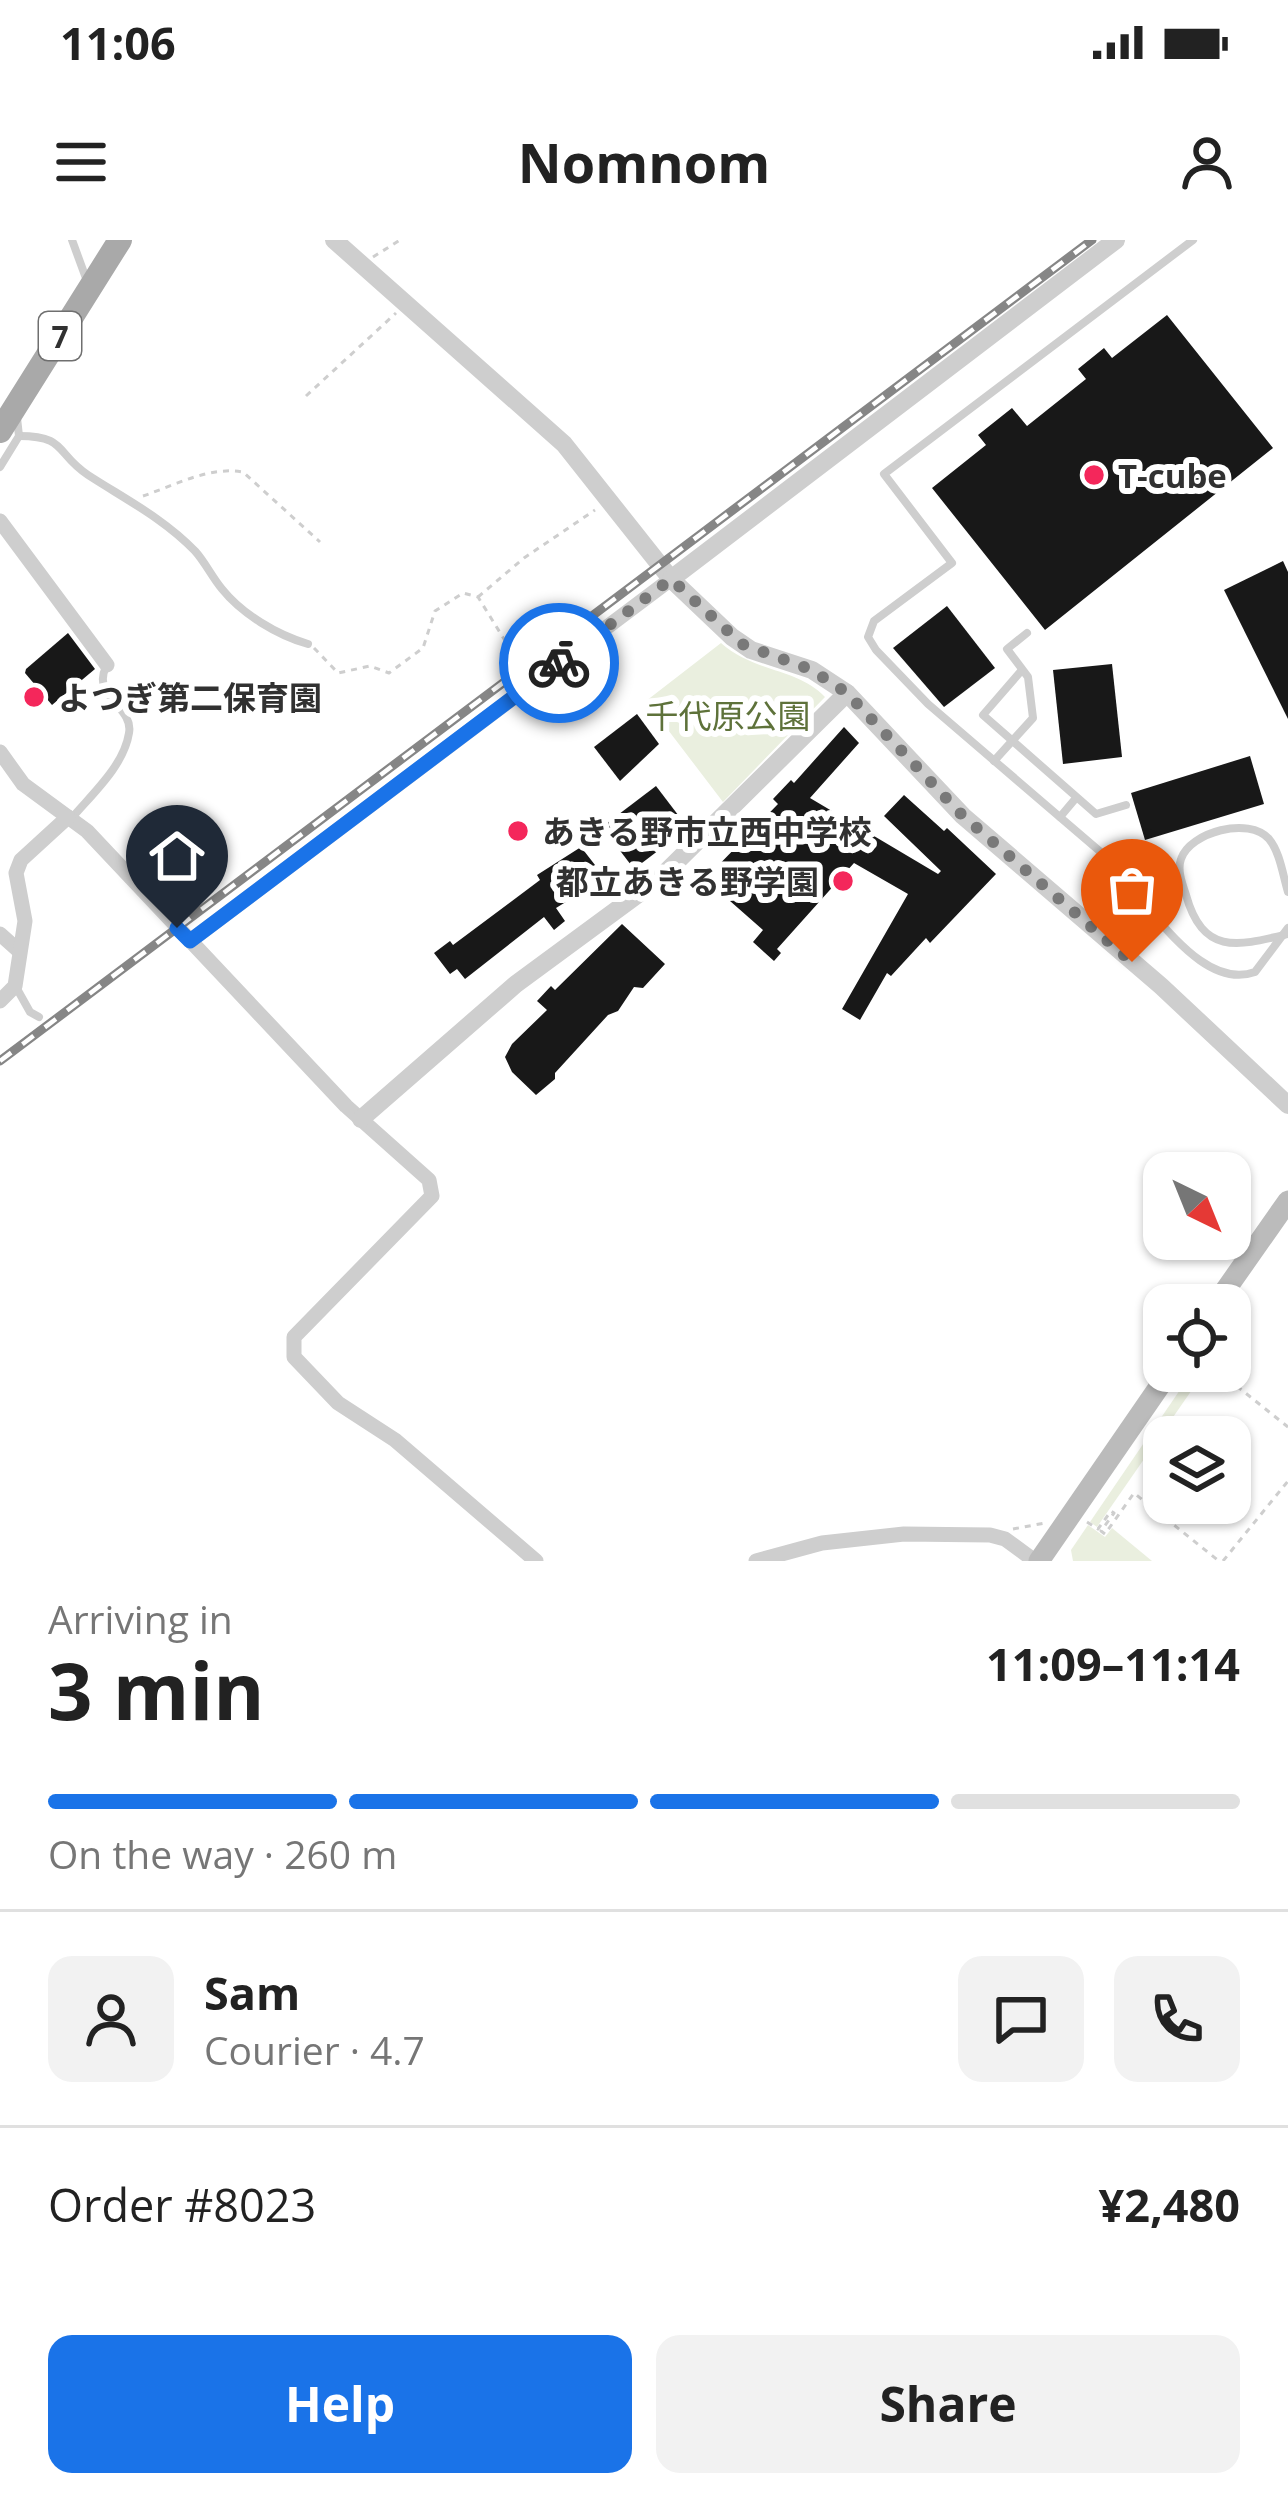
<!DOCTYPE html>
<meta charset="utf-8">
<style>
:root{--surface:#fff;--page:#f2f2f2;--text:#222;--muted:#767676;--line:#e0e0e0;--accent:#1a73e8}
body{margin:0;font-family:"Open Sans","Noto Sans JP",sans-serif;background:var(--page);color:var(--text);height:100vh;display:flex;flex-direction:column;font-size:45px;white-space:nowrap}
*{box-sizing:border-box;margin:0}
p{font-size:39px;color:var(--muted)}
.icon{flex:none;width:66px;height:66px;fill:none;stroke:currentColor;stroke-width:2;stroke-linecap:round;stroke-linejoin:round}
.map{position:relative;height:1321px;overflow:hidden}
.details{display:flex;flex-direction:column;background:var(--surface);flex:1}
.details>*{flex:none}
.needle{width:78px;rotate:137deg}
.controls{position:absolute;left:1143px;top:912px;display:grid;gap:24px}
.controls a{display:grid;place-items:center;width:108px;height:108px;border-radius:24px;background:var(--surface);box-shadow:0 3px 9px #0004;font-size:60px}
.pin{position:absolute;display:grid;place-items:center;width:102px;height:102px;color:#fff;margin:-123px -51px;border-radius:50% 50% 50% 0;rotate:-45deg;box-shadow:0 0 12px #0007}
.pin .icon{rotate:45deg}
.courier{position:absolute;display:grid;place-items:center;width:120px;height:120px;margin:-60px;border:9px solid #1a73e8;border-radius:50%;background:#fff;color:#222;box-shadow:0 3px 15px #0007}
.headline em{font-style:normal;font-weight:700}
.headline div{display:flex;flex-direction:column-reverse}
.headline{display:flex;align-items:center;justify-content:space-between;height:204px;padding:0 48px}
h1{font-size:78px;font-weight:700;line-height:90px}
.bar{display:grid;grid-template-columns:repeat(4,1fr);gap:18px 12px;align-content:center;height:144px;padding:0 48px}
.bar i{height:15px;border-radius:9px;background:var(--line)}
.bar .on{background:var(--accent)}
.bar p{grid-column:span 4}
.line{display:flex;align-items:center;gap:30px;padding:0 48px;border-top:3px solid var(--line)}
.line div{flex:1}
.round{display:grid;place-items:center;flex:none;width:126px;height:126px;border-radius:24px;background:var(--page)}
.action{display:flex;gap:24px;margin-top:auto;padding:24px 48px}
.action a{flex:1;height:138px;border-radius:24px;background:var(--accent);color:#fff;font-size:48px;font-weight:700;line-height:138px;text-align:center}
.action a+a{background:var(--page);color:var(--text)}
.status{display:flex;justify-content:space-between;align-items:center;height:84px;padding:0 60px;background:var(--surface);direction:ltr}
.status svg{height:33px;fill:currentColor}
header{display:flex;justify-content:space-between;align-items:center;height:156px;padding:0 48px;background:var(--surface);font-size:54px;font-weight:700}
.map>svg:first-child{display:block}
</style>
<div class="status"><b>11:06</b><svg viewBox="0 0 49 12"><path d="M0 12V9h3v3zM5 12V6h3v6zM10 12V3h3v9zM15 12V0h3v12zM26 1h20v11H26zM47 4h2v5h-2z"/></svg></div>
<header><svg class="icon" aria-label="menu" viewBox="0 0 24 24"><path d="M4 6h16M4 12h16M4 18h16"/></svg>Nomnom<svg class="icon" aria-label="person" viewBox="0 0 24 24"><circle cx="12" cy="8" r="4"/><path d="M4 21q1-7 8-7t8 7"/></svg></header>
<div class="map">
<svg width="1288" height="1321" viewBox="0 0 1288 1321">
<rect width="100%" height="100%" fill="#fff"/>
<g fill="#eaefdf">
<path d="M721,403C755,433 798,428 825,457L723,562L646,461Z"/>
<polygon points="1202,1131 1205,1131 1097,1287 1090,1282 1184,1144 1190,1148"/>
<polygon points="1088,1285 1105,1297 1112,1288 1152,1321 1073,1321 1071,1310"/>
</g>
<g fill="#181818">
<polygon points="1167,75 1273,208 1045,390 932,248 986,205 978,195 1012,168 1027,186 1086,139 1078,129 1104,108 1112,118"/>
<polygon points="1283,321 1288,332 1288,479 1224,350"/>
<polygon points="947,366 995,428 944,467 893,408"/>
<polygon points="68,393 95,429 52,465 25,433 26,429"/>
<polygon points="1112,424 1122,517 1063,524 1053,430"/>
<polygon points="637,474 659,504 620,541 594,507"/>
<polygon points="844,487 859,503 810,558 938,634 941,631 884,576 904,555 944,591 947,588 996,634 930,703 926,698 891,736 887,733 860,780 842,769 908,654 854,623 777,709 781,713 774,721 753,702 763,690 705,639 778,564 773,559 791,540 794,543"/>
<polygon points="1250,516 1264,564 1145,600 1131,553"/>
<polygon points="656,546 688,588 634,629 602,587"/>
<polygon points="581,607 595,625 574,642 582,652 556,668 565,681 554,690 544,677 465,739 457,729 450,734 434,713 450,701 453,705 540,640 537,635"/>
<polygon points="622,684 665,724 643,748 634,747 618,771 608,775 555,833 555,839 536,855 512,832 505,817 512,804 547,770 537,761 551,746 555,750"/>
</g>
<g fill="none" stroke-linecap="round" stroke-linejoin="round">
<g stroke="#cecece" stroke-width="3" stroke-dasharray="6 6" stroke-linecap="butt">
<polyline points="373,17 400,0"/>
<polyline points="306,156 396,73"/>
<path d="M143,256C175,245 210,226 243,232L320,302"/>
<polyline points="478,357 524,318 595,270"/>
<polyline points="314,408 338,433 370,426 389,433 423,408 435,371 463,353 478,357 517,420"/>
<polyline points="1218,1131 1288,1187"/>
<polyline points="1185,1142 1190,1145 1199,1131"/>
<polyline points="1087,1282 1098,1289 1111,1271 1114,1273 1101,1291 1105,1294 1134,1253 1219,1321"/>
<polyline points="1013,1289 1045,1283"/>
<polyline points="1223,1321 1288,1241"/>
</g>
<g stroke="#cecece" stroke-width="8">
<polyline points="72,0 87,41"/>
<path d="M19,196C67,196 55,213 88,235C125,259 163,278 195,311C205,322 212,337 222,349C242,374 277,395 308,404"/>
<polyline points="0,227 19,196 17,178"/>
<polyline points="1022,430 983,475 1096,574 1126,565"/>
<polyline points="994,521 1033,478 1028,437 1007,409 1027,393"/>
<polyline points="1060,577 1076,558"/>
<path d="M71,579C91,555 124,526 129,493C134,467 91,456 106,427"/>
<path d="M1288,652C1283,636 1280,612 1269,599C1249,576 1190,592 1181,619C1177,630 1182,643 1186,655C1203,716 1238,706 1288,694"/>
<path d="M1135,655C1165,685 1207,749 1255,732L1288,688"/>
<polyline points="1103,691 1135,655 1117,626 928,464 876,410 868,397 874,381 952,323 884,234 1193,0"/>
<polyline points="16,747 30,772 39,777"/>
</g>
<g stroke="#cecece" stroke-width="15">
<polyline points="0,281 107,425"/>
<polyline points="0,512 23,544 87,591 346,866 429,940 432,956 294,1097 294,1117 338,1163 395,1200 536,1321"/>
<polyline points="0,694 19,711"/>
<polyline points="190,701 671,339"/>
<polyline points="0,761 15,746 25,681 16,633 21,620 68,577"/>
<polyline points="756,1321 822,1303 904,1294 990,1295 1005,1299 1035,1321"/>
</g>
<g stroke="#cecece" stroke-width="18">
<polyline points="334,0 564,204 671,339 732,397 751,410 812,430 847,453 963,576 1161,746 1288,865"/>
<polyline points="671,339 1116,0"/>
<polyline points="361,879 516,744 660,638 847,453"/>
</g>
<g stroke="#bbb" stroke-width="21">
<polyline points="1215,1065 1288,961"/>
<polyline points="1039,1321 1170,1131"/>
</g>
<polyline stroke="#a9a9a9" stroke-width="24" points="0,191 120,0"/>
<g stroke="#868686" stroke-width="9">
<polyline id="rail" points="0,821 1092,0"/>
</g>
<use href="#rail" stroke="#fff" stroke-width="4.5" stroke-dasharray="14" stroke-linecap="butt"/>
</g>
<g fill="none" stroke-linecap="round" stroke-linejoin="round">
<polyline stroke="#797979" stroke-width="12" stroke-dasharray="0 21.6" points="559,423 671,339 742,404 812,430 847,453 963,576 1132,722"/>
<polyline stroke="#1a73e8" stroke-width="15" points="177,688 190,701 559,423"/>
</g>
<g fill="#f4275b" stroke="#fff" stroke-width="4.5">
<circle cx="1094" cy="235" r="12"/>
<circle cx="34" cy="457" r="12"/>
<circle cx="518" cy="591" r="12"/>
<circle cx="843" cy="641" r="12"/>
</g>
<g text-anchor="middle" dominant-baseline="central" stroke-width="12" stroke-linejoin="round" paint-order="stroke">
<rect fill="#fff" stroke="#6f6f6f" stroke-width="3" x="39" y="72" width="42" height="48" rx="9"/>
<g font-size="30" font-weight="bold" fill="#313131">
<text x="60" y="96">7</text>
</g>
<g font-size="33" font-weight="bold" fill="#313131" stroke="#fff" text-anchor="start">
<text x="1118" y="235">T-cube</text>
<text x="58" y="457">よつぎ第二保育園</text>
<text x="542" y="591">あきる野市立西中学校</text>
<text x="819" y="641" text-anchor="end">都立あきる野学園</text>
</g>
<g font-size="33" fill="#5e723a" stroke="#fff">
<text x="728" y="475">千代原公園</text>
</g>
</g>
</svg>
<div class="controls">
<a><svg class="needle" viewBox="-14 -14 28 28"><path d="M0-13l5 13h-10z" fill="#e53935"/><path d="M0 13l5-13h-10z" fill="#767676"/></svg></a>
<a><svg class="icon" aria-label="locate" viewBox="0 0 24 24"><circle cx="12" cy="12" r="6"/><path d="M12 2v4M12 18v4M2 12h4M18 12h4"/></svg></a>
<a><svg class="icon" aria-label="layers" viewBox="0 0 24 24"><path d="M12 4l9 5-9 5-9-5zM3 14l9 5 9-5"/></svg></a>
</div>
<div class="pin" style="left:1132px;top:722px;background:#ea580c"><svg class="icon" aria-label="bag" viewBox="0 0 24 24"><path d="M5 8h14l-1 12H6zM9 8a3 3 0 0 1 6 0"/></svg></div>
<div class="pin" style="left:177px;top:688px;background:#1f2937"><svg class="icon" aria-label="home" viewBox="0 0 24 24"><path d="M3 11l9-7 9 7M6 9v11h12V9"/></svg></div>
<div class="courier" style="left:559px;top:423px"><svg class="icon" aria-label="bike" viewBox="0 0 24 24"><circle cx="6" cy="16" r="4"/><circle cx="18" cy="16" r="4"/><path d="M6 16l4-8h5l3 8M10 8l3 8H6M13 5h3"/></svg></div>
</div>
<section class="details">
<div class="headline"><div><h1>3 min</h1><p>Arriving in</p></div><em>11:09–11:14</em></div>
<div class="bar"><i class="on"></i><i class="on"></i><i class="on"></i><i></i><p>On the way · 260 m</p></div>
<div class="line" style="height:216px"><a class="round"><svg class="icon" aria-label="person" viewBox="0 0 24 24"><circle cx="12" cy="8" r="4"/><path d="M4 21q1-7 8-7t8 7"/></svg></a><div><b>Sam</b><p>Courier · 4.7</p></div><a class="round"><svg class="icon" aria-label="chat" viewBox="0 0 24 24"><path d="M4 5h16v11H9l-5 4z"/></svg></a><a class="round"><svg class="icon" aria-label="phone" viewBox="0 0 24 24"><path d="M5 4h4l2 5-3 2q2 4 5 5l2-3 5 2v4C11 20 4 13 5 4z"/></svg></a></div>
<div class="line" style="height:156px"><div>Order #8023</div><b>¥2,480</b></div>
<div class="action"><a>Help</a><a>Share</a></div>
</section>
